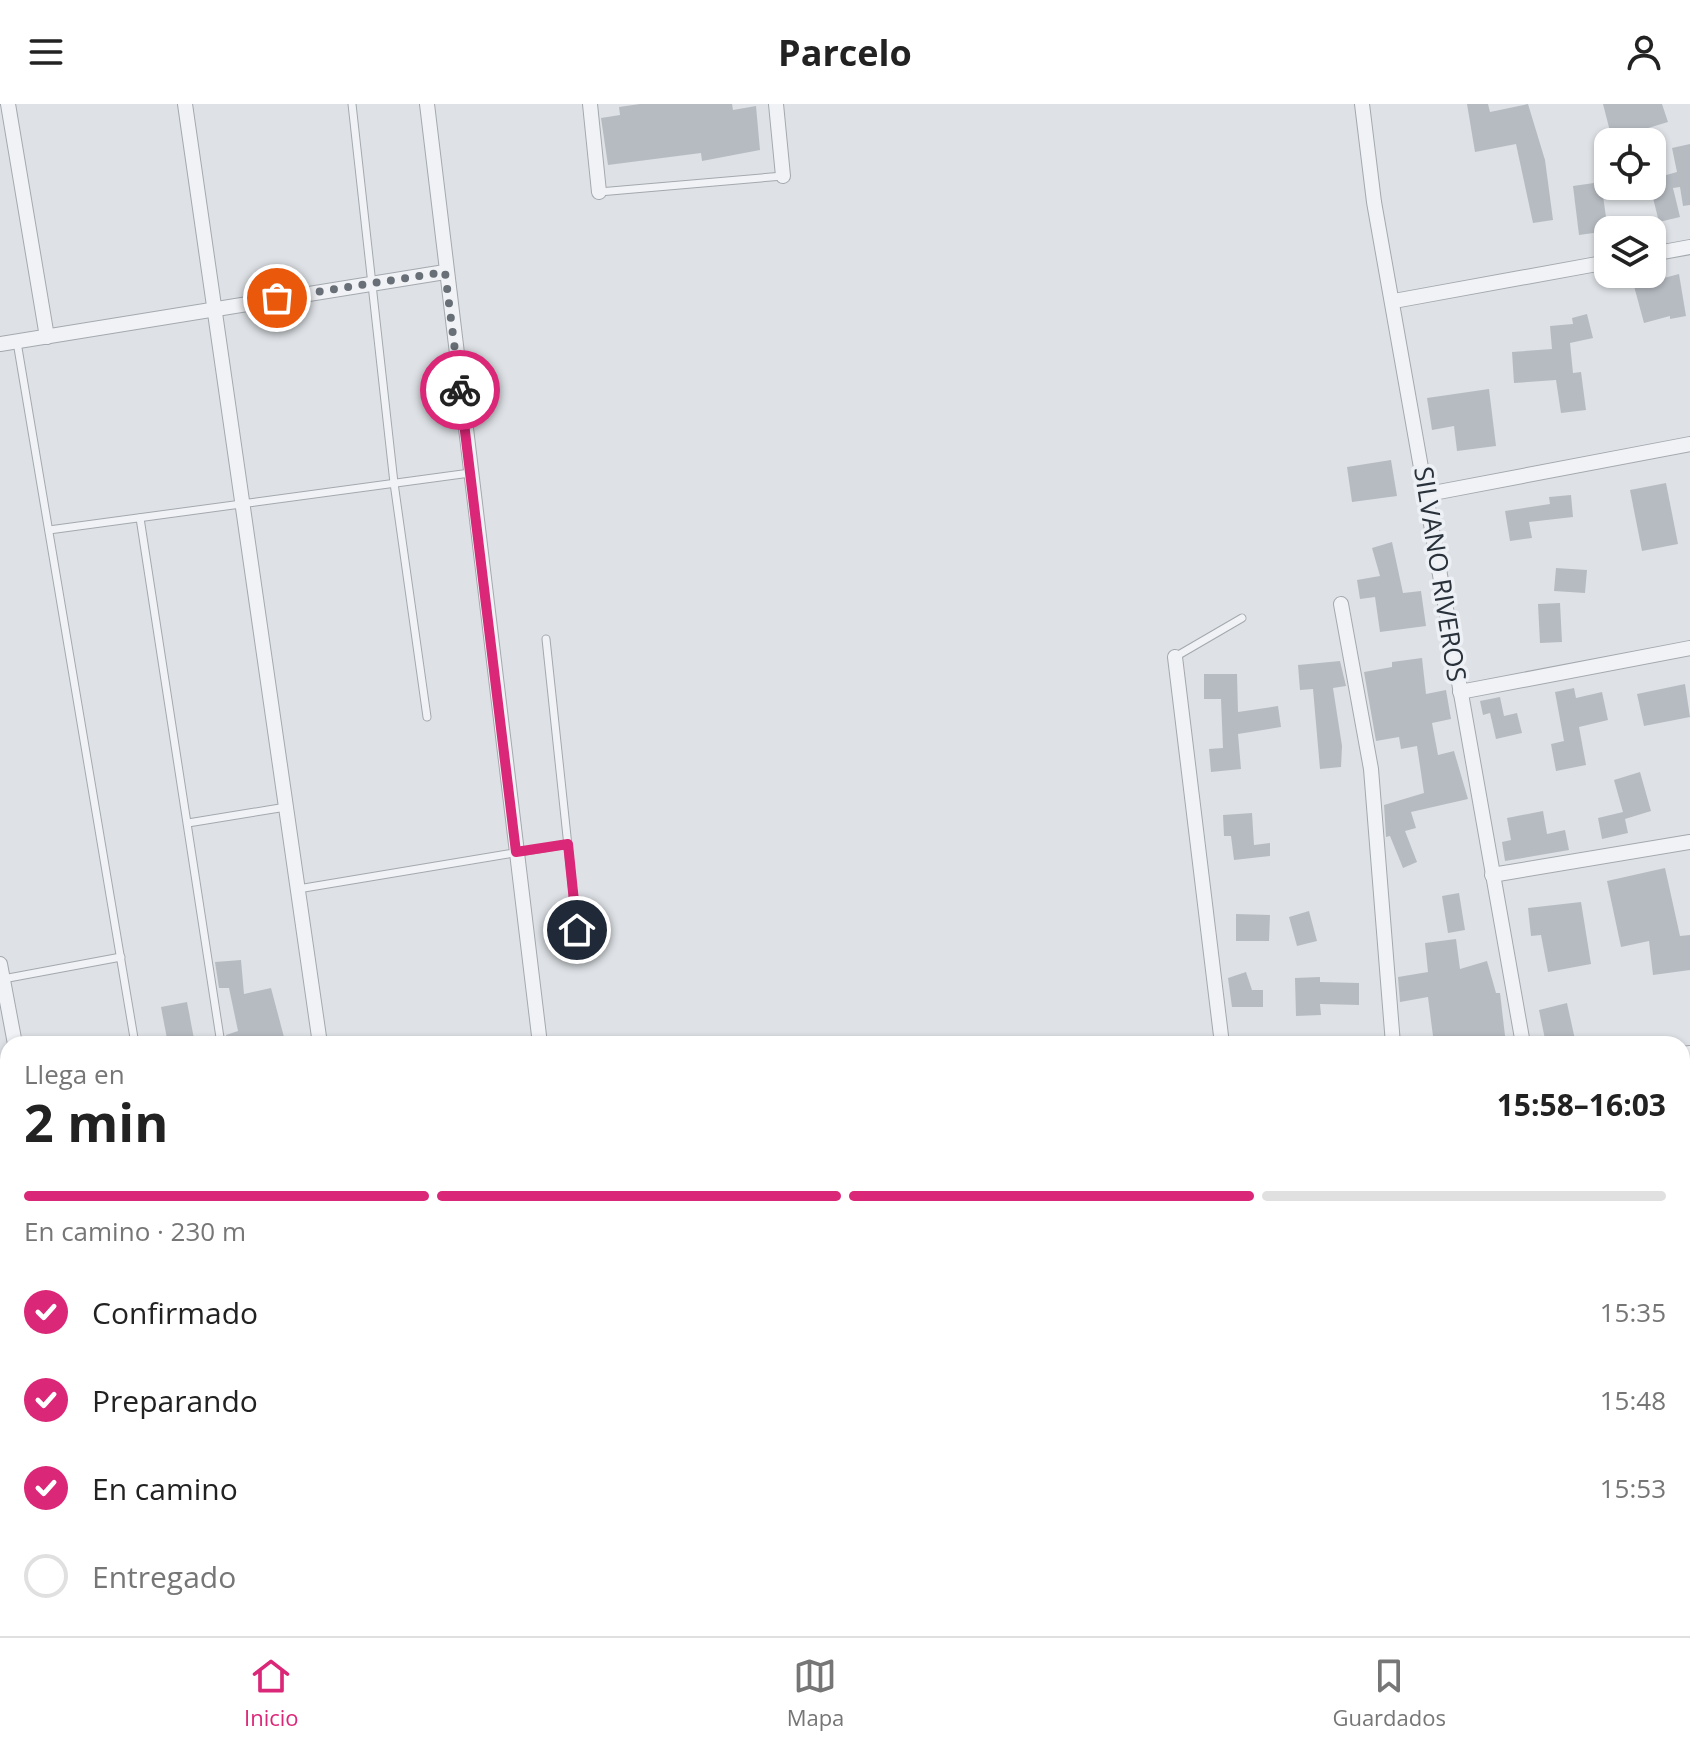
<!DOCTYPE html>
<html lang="es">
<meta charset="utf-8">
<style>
:root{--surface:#fff;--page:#f2f2f2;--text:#222;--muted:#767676;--line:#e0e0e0;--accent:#db2777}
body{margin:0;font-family:"Open Sans",sans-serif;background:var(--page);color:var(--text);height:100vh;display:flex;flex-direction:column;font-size:30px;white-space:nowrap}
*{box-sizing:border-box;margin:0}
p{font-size:26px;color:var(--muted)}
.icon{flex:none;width:44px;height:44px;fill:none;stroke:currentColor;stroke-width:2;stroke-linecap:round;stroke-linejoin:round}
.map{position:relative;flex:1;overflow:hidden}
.panel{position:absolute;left:0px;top:932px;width:1690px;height:600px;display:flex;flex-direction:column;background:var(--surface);border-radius:24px 24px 0 0;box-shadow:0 2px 6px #0004}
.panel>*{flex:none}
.tools{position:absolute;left:1594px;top:24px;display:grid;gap:16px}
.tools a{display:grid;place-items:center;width:72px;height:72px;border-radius:16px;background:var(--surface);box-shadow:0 2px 6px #0004;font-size:40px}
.pin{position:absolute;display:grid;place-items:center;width:68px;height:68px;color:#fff;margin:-34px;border:4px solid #fff;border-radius:50%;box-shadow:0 2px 8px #0007}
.courier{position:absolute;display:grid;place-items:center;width:80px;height:80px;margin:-40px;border:6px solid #db2777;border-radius:50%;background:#fff;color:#222;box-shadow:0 2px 10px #0007}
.summary em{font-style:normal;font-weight:700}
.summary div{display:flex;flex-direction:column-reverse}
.summary{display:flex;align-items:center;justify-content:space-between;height:136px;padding:0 24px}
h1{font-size:52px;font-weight:700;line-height:60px}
.bar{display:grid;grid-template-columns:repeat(4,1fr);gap:12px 8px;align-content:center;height:96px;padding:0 24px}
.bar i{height:10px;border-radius:6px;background:var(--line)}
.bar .active{background:var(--accent)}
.bar p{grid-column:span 4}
ol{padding:0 24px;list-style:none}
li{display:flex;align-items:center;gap:24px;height:88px}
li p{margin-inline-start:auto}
li .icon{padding:8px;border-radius:50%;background:var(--accent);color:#fff;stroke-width:4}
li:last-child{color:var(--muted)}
li i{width:44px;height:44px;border:4px solid var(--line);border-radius:50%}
header{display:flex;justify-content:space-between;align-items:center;height:104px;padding:0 24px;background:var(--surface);font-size:36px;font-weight:700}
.dock{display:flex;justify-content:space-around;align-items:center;height:112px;border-top:2px solid var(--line);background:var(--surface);font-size:22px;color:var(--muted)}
.dock a{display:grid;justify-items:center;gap:4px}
.dock .active{color:var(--accent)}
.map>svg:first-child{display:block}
</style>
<header><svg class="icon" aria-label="menu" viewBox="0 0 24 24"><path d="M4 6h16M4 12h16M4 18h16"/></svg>Parcelo<svg class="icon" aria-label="person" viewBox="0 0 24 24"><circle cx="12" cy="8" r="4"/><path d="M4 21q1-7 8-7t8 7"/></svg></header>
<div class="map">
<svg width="1690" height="1532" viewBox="0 0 1690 1532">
<rect width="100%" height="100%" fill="#dee2e6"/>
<polygon fill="#ccd1d7" points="0,1254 8,1297 8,1433 0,1435"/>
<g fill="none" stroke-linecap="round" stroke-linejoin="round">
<polyline stroke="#9cb2c3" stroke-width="5" points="1682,1357 1690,1357"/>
</g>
<g fill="#b6bbc2">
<polygon points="640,0 732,0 733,6 756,2 760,46 702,57 701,49 608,61 601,14 620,11 619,3"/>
<polygon points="1467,0 1488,0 1490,8 1528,0 1545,56 1553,116 1533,119 1516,40 1475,48"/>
<polygon points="1603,0 1662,0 1668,18 1612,35"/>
<polygon points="1690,40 1690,101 1683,102 1680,83 1673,84 1680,113 1659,118 1650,82 1652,75 1677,68 1672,44"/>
<polygon points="1601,78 1608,127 1579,131 1573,82"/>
<polygon points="1679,170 1686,212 1670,215 1670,212 1644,219 1634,182"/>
<polygon points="1587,210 1593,234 1570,239 1573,269 1581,268 1586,306 1561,309 1556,276 1514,279 1512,248 1552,245 1550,222 1573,220 1572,214"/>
<polygon points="1489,285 1496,342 1457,347 1454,322 1432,326 1427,294"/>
<polygon points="1391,356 1397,392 1352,398 1347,363"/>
<polygon points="1666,379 1678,440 1642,447 1630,386"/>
<polygon points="1571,391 1573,413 1529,418 1532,434 1510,437 1505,407 1550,400 1549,393"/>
<polygon points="1392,438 1403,489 1421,487 1426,522 1380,528 1375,493 1360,495 1357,476 1380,472 1372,444"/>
<polygon points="1556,464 1587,466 1585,489 1554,487"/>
<polygon points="1560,499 1562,538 1540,539 1538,500"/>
<polygon points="1422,554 1426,590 1446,586 1451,615 1432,619 1438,651 1454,647 1468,695 1411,708 1416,724 1405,727 1417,758 1403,764 1390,732 1386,733 1384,701 1424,689 1417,642 1401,645 1399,633 1376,637 1364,568 1392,563 1392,558"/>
<polygon points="1340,557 1346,582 1333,584 1342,642 1341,663 1320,665 1313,585 1300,586 1298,561"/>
<polygon points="1204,570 1237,570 1238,608 1278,602 1281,623 1238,630 1241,665 1211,668 1209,645 1223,644 1221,595 1204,595"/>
<polygon points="1685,580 1690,613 1644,622 1637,590"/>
<polygon points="1574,584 1576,594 1602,588 1608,616 1579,623 1586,661 1556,667 1551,640 1564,637 1555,588"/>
<polygon points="1500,593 1504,612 1517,609 1522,629 1496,635 1490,609 1483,611 1480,597"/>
<polygon points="1640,668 1651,707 1625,715 1628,729 1602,735 1598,714 1623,708 1614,676"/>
<polygon points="1543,707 1547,730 1565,726 1569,746 1505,757 1502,738 1511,736 1507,714"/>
<polygon points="1252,709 1254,741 1270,739 1270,752 1234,756 1231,732 1224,732 1223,711"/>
<polygon points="1665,764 1680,832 1690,831 1690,866 1653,871 1649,837 1621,843 1607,777"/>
<polygon points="1459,789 1465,826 1448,829 1442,792"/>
<polygon points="1581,798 1591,860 1548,868 1541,831 1531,832 1528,804"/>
<polygon points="1309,807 1317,837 1297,842 1289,813"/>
<polygon points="1236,810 1270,811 1269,837 1236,837"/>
<polygon points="1456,835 1460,865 1487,857 1496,889 1500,889 1506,940 1434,940 1428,893 1400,898 1398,873 1428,868 1425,839"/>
<polygon points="241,856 244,890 271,884 284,933 265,940 227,940 226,931 238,927 229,884 219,884 215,858"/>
<polygon points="1246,868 1252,886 1263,886 1263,903 1232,903 1228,874"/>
<polygon points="1320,873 1320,878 1359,879 1359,901 1320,900 1321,911 1296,912 1295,874"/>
<polygon points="187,898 195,940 168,940 161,903"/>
<polygon points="1567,899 1576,940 1546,940 1539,906"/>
</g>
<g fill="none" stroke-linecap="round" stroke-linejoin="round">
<g stroke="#a4a9af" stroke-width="9">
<g id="lane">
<polyline points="352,0 394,379 427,613"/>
<polyline points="599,88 783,72"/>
<polyline points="17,238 135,940"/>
<polyline points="140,414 221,940"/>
<polyline points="49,426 470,369"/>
<polyline points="546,535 580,855"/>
<polyline points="1175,553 1242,514"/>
<polyline points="188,719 286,703"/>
<polyline points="298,785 568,740"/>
<polyline points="3,875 121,853"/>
<polyline points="122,1524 124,1532"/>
<polyline points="237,1524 241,1532"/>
</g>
</g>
<g stroke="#a4a9af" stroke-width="16">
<g id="street">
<polyline points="8,0 47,233"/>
<polyline points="185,0 320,940"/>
<polyline points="427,0 540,940"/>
<polyline points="590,0 599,88"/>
<polyline points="776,0 783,72"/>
<polyline points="1362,0 1374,98 1523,940"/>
<polyline points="1652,150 1690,143"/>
<polyline points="1394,197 1608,158"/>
<polyline points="0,240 445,168"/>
<polyline points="1428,390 1690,340"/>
<polyline points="1341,500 1371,665 1393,940"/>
<polyline points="1175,553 1222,940"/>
<polyline points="1460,588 1690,544"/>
<polyline points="1492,771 1690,738"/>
<polyline points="0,860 15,940"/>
<polyline points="1682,950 1690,949"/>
<polyline points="1682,1149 1690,1147"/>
<polyline points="0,1481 8,1502"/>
<polyline points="17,1524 20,1532"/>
<polyline points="423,1524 426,1532"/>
<polyline points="773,1524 776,1532"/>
<polyline points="1059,1524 1062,1532"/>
<polyline points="1194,1524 1197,1532"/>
<polyline points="1515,1524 1517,1532"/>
</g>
</g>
<use href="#lane" stroke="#f0f2f5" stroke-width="7"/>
<use href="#street" stroke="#f0f2f5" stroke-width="14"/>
<g stroke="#fff" stroke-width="20">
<polyline points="1682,1341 1690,1342"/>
<polyline points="0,1461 8,1459"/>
</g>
</g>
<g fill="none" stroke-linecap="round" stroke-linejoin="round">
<polyline stroke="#686f77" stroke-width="8" stroke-dasharray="0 14.4" points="277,194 445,168 460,286"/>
<polyline stroke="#db2777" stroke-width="10" points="460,286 516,748 568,740 577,826"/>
</g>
<g text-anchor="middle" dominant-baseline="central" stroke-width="7" stroke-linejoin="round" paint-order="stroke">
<g font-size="26" fill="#29313b" stroke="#edf0f4">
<text transform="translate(1441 470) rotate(81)">SILVANO RIVEROS</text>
</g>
</g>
</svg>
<div class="tools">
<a><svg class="icon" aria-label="locate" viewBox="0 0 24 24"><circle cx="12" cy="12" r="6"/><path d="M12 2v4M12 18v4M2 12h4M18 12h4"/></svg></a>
<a><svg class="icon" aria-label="layers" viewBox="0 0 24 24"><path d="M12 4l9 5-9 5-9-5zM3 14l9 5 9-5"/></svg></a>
</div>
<div class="pin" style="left:277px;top:194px;background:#ea580c"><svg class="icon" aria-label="bag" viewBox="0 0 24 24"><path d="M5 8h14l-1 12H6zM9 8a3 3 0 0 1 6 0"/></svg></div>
<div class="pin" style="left:577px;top:826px;background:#1f2937"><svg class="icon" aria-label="home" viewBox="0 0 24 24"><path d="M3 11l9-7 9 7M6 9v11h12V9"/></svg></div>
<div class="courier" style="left:460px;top:286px"><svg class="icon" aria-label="bike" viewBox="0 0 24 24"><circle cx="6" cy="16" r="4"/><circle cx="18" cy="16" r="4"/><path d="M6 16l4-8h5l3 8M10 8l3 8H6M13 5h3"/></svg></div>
<section class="panel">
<div class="summary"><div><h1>2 min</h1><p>Llega en</p></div><em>15:58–16:03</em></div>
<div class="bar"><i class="active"></i><i class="active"></i><i class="active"></i><i></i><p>En camino · 230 m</p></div>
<ol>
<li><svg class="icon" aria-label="check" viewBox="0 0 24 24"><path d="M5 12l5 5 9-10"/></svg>Confirmado<p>15:35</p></li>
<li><svg class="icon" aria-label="check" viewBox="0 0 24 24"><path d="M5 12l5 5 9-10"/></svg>Preparando<p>15:48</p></li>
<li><svg class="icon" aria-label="check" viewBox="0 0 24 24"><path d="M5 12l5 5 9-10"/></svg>En camino<p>15:53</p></li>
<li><i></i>Entregado</li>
</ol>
</section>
</div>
<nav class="dock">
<a class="active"><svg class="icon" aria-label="home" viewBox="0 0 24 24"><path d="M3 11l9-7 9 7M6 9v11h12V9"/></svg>Inicio</a>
<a><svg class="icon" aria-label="map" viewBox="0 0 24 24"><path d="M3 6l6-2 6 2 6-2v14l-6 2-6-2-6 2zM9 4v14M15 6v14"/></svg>Mapa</a>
<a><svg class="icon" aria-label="saved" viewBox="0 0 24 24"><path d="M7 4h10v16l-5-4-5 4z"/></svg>Guardados</a>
</nav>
